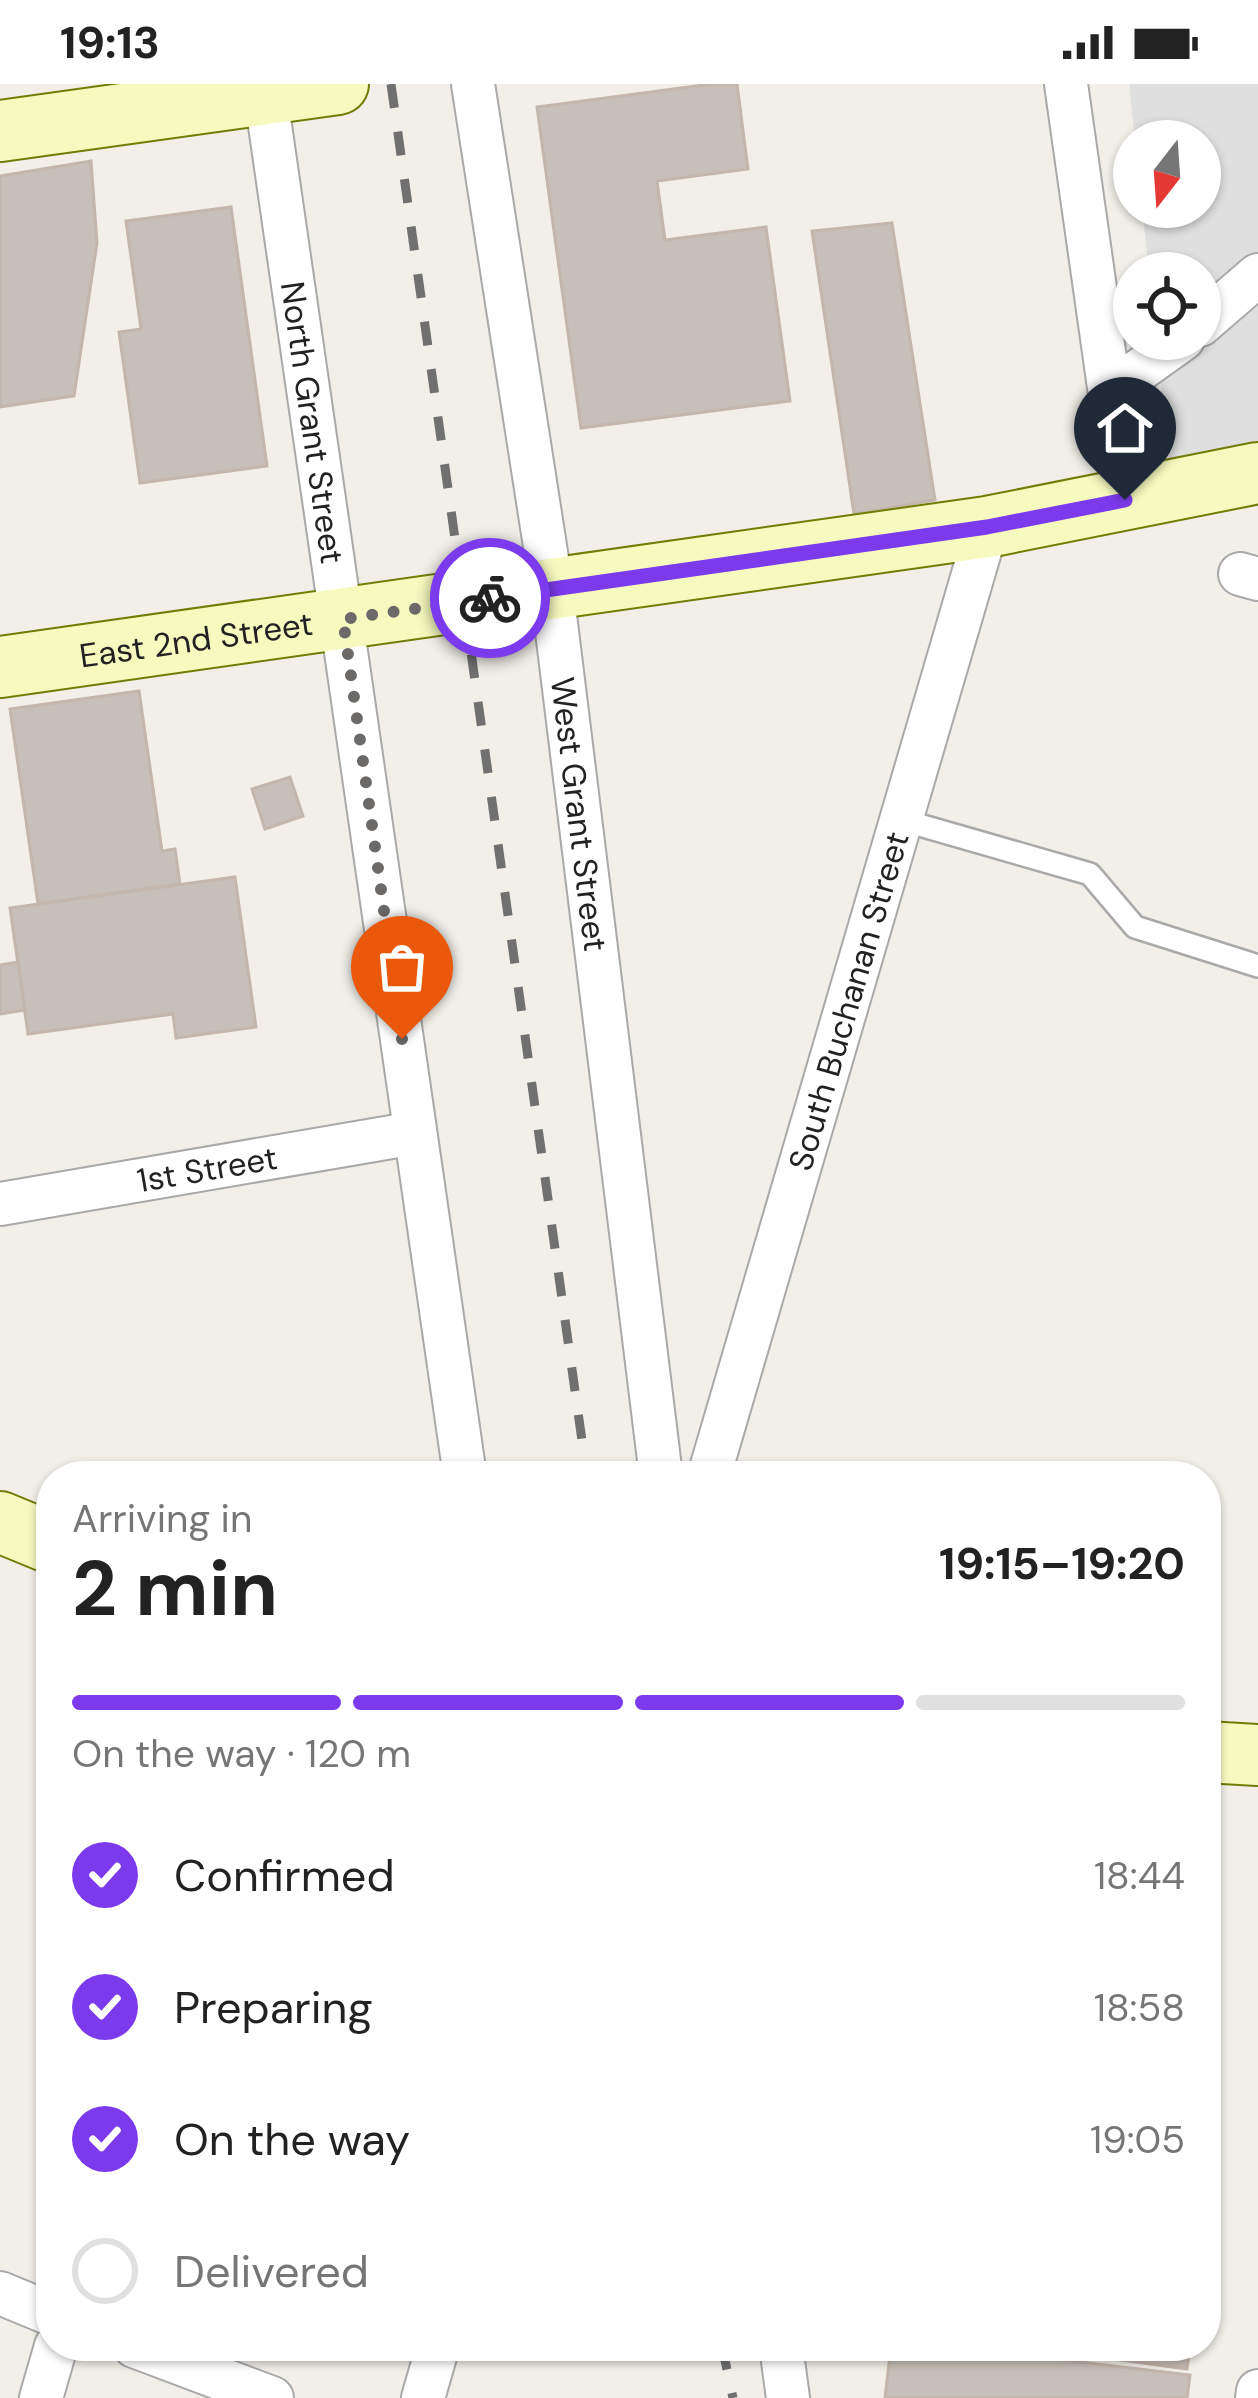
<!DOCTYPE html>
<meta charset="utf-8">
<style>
:root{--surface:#fff;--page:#f6f6f6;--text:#222;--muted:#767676;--line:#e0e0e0;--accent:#7c3aed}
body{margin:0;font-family:"DM Sans",sans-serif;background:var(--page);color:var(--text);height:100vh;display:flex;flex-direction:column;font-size:45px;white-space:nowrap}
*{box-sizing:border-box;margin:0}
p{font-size:39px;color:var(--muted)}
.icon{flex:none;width:66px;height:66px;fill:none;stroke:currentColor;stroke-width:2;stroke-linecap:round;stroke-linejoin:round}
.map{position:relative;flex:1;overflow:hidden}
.drawer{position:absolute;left:36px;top:1377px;width:1185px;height:900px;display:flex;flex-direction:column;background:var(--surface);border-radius:48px;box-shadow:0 3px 9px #0004}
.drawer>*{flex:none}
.needle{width:78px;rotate:197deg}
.controls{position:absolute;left:1113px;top:36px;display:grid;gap:24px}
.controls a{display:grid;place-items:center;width:108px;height:108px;border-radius:50%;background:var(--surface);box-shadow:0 3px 9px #0004;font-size:60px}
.pin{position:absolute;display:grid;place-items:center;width:102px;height:102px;color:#fff;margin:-123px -51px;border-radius:50% 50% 50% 0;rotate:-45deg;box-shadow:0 0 12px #0007}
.pin .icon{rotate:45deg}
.courier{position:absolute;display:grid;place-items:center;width:120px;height:120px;margin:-60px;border:9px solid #7c3aed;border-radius:50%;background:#fff;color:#222;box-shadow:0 3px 15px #0007}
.headline em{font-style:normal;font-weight:700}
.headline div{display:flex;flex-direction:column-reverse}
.headline{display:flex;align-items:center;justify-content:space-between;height:204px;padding:0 36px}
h1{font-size:78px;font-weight:700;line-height:90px}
.bar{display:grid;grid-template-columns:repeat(4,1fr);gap:18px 12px;align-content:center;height:144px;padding:0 36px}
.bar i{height:15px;border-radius:9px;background:var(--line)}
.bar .active{background:var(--accent)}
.bar p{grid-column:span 4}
ol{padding:0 36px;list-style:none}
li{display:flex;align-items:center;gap:36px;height:132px}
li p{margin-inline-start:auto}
li .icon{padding:12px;border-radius:50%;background:var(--accent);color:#fff;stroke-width:4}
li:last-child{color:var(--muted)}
li i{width:66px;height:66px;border:6px solid var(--line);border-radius:50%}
.status{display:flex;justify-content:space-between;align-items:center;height:84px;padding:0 60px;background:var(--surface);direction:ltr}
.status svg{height:33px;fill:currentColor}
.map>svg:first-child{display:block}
</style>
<div class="status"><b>19:13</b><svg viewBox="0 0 49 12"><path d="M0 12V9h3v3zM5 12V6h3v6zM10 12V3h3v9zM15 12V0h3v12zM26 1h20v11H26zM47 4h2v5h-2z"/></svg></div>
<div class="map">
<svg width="1258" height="2314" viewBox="0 0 1258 2314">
<rect width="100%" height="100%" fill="#f2efe9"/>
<polygon fill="#e0dfdf" points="1129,0 1258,0 1258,419 1175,434 1156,255 1200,255 1200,189 1149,189 1142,123 1200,123 1200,57 1135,57"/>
<g fill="#c7bfb8" stroke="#c4b6ab" stroke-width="3">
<polygon points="711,0 737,0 748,85 657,97 665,156 766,143 790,317 581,344 537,23"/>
<polygon points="91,77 97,159 74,312 0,323 0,92"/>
<polygon points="231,123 267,382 140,399 119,248 141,245 126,137"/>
<polygon points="892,139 935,416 854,430 812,147"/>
<polygon points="139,607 162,767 175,765 180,800 38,820 10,625"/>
<polygon points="290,693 303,732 265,745 252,705"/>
<polygon points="235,793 256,943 176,954 173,930 28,950 10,824"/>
<polygon points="18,878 25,926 0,930 0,881"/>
<polygon points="891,2262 946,2262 1190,2291 1187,2314 885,2314"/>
<polygon points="1019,2262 1190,2262 1187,2285"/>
</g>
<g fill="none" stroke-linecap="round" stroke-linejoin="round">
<g stroke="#a9a9a9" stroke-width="26">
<polyline id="lane" points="902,736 1090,790 1135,843 1258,882"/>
</g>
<g stroke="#a9a9a9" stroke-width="46">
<g id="street">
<path id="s1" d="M264,0L465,1392"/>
<path id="s2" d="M473,0L552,507L661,1392"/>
<polyline points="1066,0 1125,416"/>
<polyline points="1200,241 1258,191"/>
<polyline points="1108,295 1134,290 1183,255"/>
<polyline points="1240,490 1258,495"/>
<path id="s3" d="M0,1120L415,1049"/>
<path id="s4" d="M709,1392L987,443"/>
<polyline points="0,2209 51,2230"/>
<polyline points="134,2262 272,2314"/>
<polyline points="781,2262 788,2314"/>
<polyline points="41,2314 56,2262"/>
<polyline points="423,2314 438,2262"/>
<polyline points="1257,2314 1258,2307"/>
</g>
</g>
<g stroke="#707d05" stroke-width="64">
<g id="secondary">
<polyline points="0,47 338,0"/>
<path id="s5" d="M0,583L987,443L1258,389"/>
<polyline points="0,1438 51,1459"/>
<polyline points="1206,1668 1258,1671"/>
</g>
</g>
<use href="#lane" stroke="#fff" stroke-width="21"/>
<use href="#street" stroke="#fff" stroke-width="42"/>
<use href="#secondary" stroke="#f7fabf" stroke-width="60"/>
<g stroke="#707070" stroke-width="9" stroke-dasharray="24 24" stroke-linecap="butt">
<polyline points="391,0 587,1392"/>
<polyline points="722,2262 733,2314"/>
</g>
</g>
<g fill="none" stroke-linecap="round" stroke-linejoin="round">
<polyline stroke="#6b6a68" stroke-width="12" stroke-dasharray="0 21.6" points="402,955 343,535 490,514"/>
<polyline stroke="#7c3aed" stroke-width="15" points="490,514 987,443 1125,416"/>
</g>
<g text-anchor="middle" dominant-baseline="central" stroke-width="9" stroke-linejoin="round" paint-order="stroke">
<g font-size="33" fill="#222" stroke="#fff">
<text stroke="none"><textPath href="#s1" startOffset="342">North Grant Street</textPath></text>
<text stroke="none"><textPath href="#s5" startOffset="198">East 2nd Street</textPath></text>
<text stroke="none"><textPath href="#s2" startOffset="738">West Grant Street</textPath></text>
<text stroke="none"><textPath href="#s4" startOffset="495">South Buchanan Street</textPath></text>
<text stroke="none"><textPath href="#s3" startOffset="210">1st Street</textPath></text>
</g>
</g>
</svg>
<div class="controls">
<a><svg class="needle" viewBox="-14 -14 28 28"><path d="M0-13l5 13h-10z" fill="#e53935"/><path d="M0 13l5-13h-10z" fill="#767676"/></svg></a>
<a><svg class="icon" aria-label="locate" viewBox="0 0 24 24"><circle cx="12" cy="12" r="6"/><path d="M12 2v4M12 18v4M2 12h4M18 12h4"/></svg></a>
</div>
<div class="pin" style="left:402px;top:955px;background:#ea580c"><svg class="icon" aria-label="bag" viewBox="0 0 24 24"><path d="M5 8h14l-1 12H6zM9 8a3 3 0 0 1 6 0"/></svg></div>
<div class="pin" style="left:1125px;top:416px;background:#1f2937"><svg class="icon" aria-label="home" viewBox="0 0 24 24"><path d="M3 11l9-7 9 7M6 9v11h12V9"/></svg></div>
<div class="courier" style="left:490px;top:514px"><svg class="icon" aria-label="bike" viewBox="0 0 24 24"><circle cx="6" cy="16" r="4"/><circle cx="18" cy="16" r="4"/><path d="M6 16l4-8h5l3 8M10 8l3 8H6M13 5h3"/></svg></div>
<section class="drawer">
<div class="headline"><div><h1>2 min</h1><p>Arriving in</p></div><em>19:15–19:20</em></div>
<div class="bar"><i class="active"></i><i class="active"></i><i class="active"></i><i></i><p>On the way · 120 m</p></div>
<ol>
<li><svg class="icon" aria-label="check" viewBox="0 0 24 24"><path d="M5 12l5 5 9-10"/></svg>Confirmed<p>18:44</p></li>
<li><svg class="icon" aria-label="check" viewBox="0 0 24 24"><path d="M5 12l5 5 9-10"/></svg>Preparing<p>18:58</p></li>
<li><svg class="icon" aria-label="check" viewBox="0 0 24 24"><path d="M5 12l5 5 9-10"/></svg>On the way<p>19:05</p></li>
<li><i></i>Delivered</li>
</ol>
</section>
</div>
